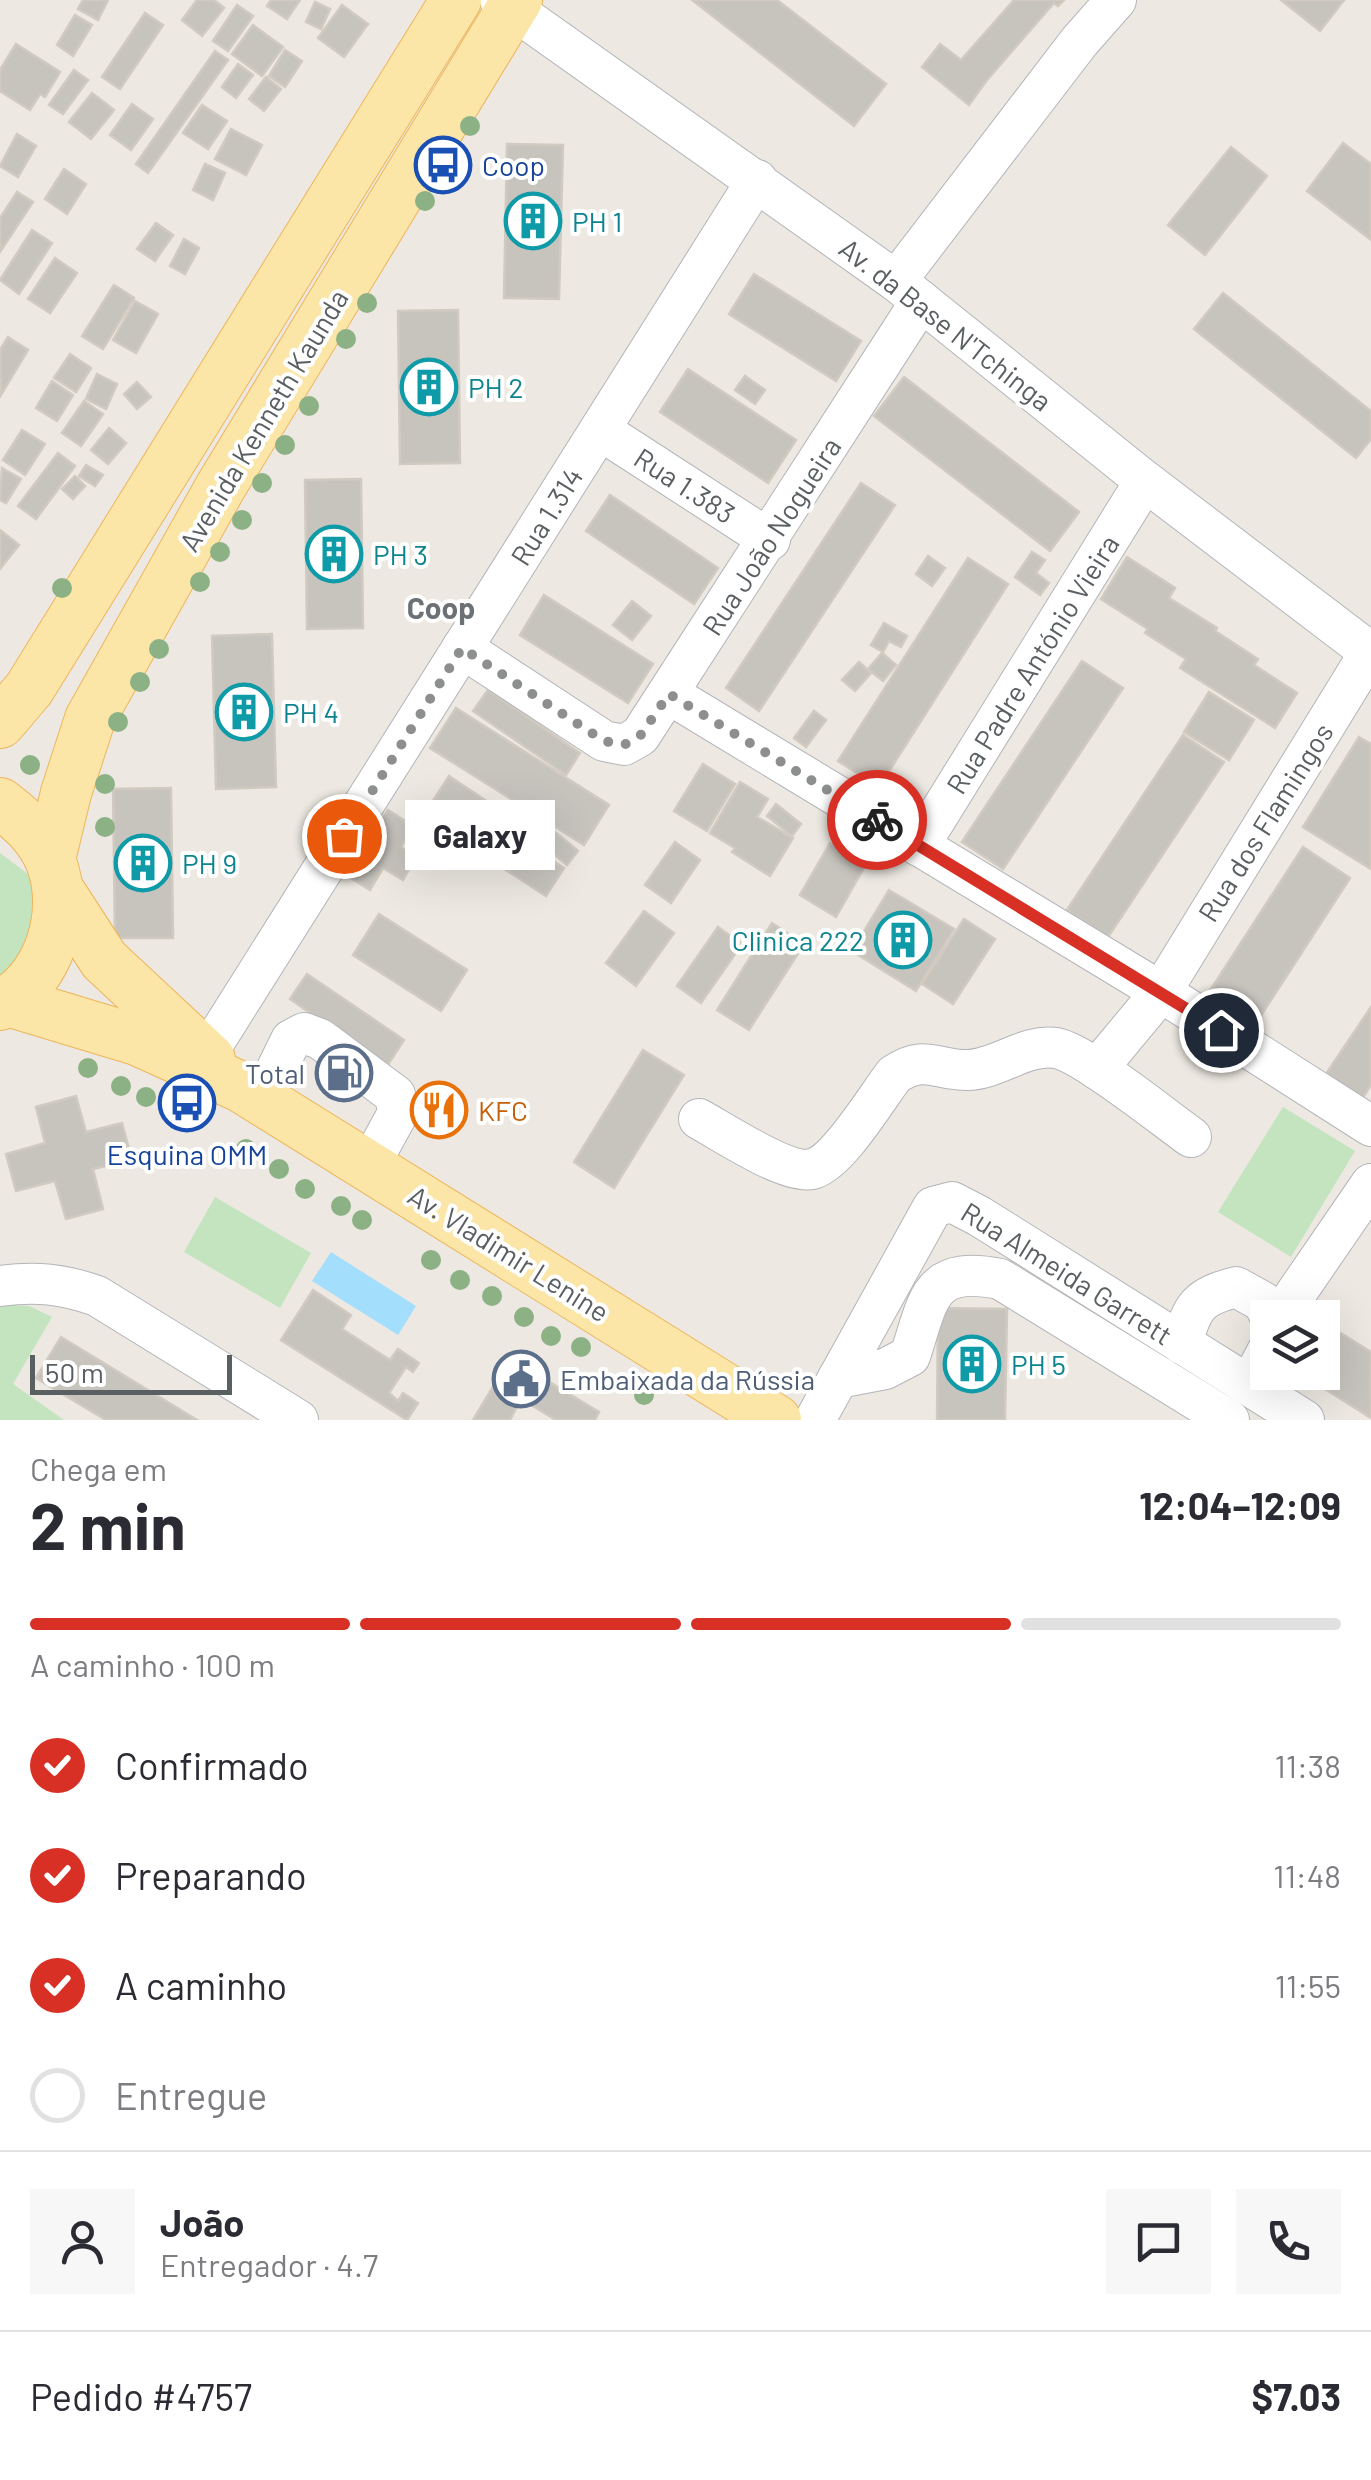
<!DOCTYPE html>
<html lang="pt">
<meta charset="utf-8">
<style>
:root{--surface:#fff;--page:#f7f7f7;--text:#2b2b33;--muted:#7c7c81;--line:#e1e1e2;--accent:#d93025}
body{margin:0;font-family:Barlow,sans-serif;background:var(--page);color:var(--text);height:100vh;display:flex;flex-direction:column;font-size:38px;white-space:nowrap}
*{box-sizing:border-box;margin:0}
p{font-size:32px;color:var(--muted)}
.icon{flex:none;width:55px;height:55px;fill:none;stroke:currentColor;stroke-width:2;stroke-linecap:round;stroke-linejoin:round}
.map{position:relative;height:1420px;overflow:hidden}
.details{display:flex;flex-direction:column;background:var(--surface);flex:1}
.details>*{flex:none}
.controls{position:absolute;left:1250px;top:1300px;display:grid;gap:20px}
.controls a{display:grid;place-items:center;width:90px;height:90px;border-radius:0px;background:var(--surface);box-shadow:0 10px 40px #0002;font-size:50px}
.scale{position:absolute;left:30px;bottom:25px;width:202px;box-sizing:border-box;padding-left:10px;border:5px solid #5a5f62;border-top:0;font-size:28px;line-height:35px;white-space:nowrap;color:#5a5f62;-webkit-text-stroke:8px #fff;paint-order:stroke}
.pin{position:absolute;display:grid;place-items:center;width:85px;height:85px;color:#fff;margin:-42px;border:5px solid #fff;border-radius:50%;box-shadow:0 2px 10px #0007}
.courier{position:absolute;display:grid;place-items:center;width:100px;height:100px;margin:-50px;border:8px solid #d93025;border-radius:50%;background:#fff;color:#222;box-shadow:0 2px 12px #0007}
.bubble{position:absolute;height:70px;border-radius:0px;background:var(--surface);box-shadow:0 10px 40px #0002;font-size:32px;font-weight:700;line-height:70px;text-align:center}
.overview em{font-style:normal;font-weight:700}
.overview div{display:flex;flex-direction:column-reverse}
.overview{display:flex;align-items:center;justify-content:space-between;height:170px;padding:0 30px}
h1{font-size:65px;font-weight:700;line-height:75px}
.bar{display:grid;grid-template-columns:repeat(4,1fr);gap:15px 10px;align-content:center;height:120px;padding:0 30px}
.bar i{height:12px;border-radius:8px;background:var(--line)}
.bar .active{background:var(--accent)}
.bar p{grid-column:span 4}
.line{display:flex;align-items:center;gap:25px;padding:0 30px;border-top:2px solid var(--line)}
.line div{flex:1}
.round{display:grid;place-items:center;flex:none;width:105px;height:105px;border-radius:0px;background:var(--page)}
ol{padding:0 30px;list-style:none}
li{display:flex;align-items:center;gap:30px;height:110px}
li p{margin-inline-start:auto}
li .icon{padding:10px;border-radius:50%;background:var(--accent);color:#fff;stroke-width:4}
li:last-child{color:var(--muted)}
li i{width:55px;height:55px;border:5px solid var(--line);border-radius:50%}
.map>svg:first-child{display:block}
</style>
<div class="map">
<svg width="1371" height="1420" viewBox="0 0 1371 1420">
<rect width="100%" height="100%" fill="#ede9e2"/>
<g fill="#c3e4bf">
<polygon points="0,853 40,883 52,907 0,1010"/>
<polygon points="1283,1107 1355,1151 1291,1257 1218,1212"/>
<polygon points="215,1197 311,1253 280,1308 184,1252"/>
<polygon points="0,1305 29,1306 52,1317 13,1384 64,1420 0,1420"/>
</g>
<polygon fill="#a3defc" points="331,1252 416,1306 398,1335 312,1281"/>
<g fill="#c7c4be" stroke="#d1cac1" stroke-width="2.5">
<polygon points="83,0 108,0 98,20 78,9"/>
<polygon points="197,0 214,0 224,8 202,36 182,20"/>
<polygon points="271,0 300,0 287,19 267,6"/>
<polygon points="692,0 777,0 886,84 854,126"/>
<polygon points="1014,0 1064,0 1058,6 1054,3 987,80 969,105 922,67 940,44 961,60"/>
<polygon points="1281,0 1344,0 1320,31"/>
<polygon points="315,2 330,9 321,29 306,22"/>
<polygon points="237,5 253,16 228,51 213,41"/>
<polygon points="342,5 368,24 344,57 318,38"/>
<polygon points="145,13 163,25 120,89 102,77"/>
<polygon points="75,15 92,25 73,56 57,45"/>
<polygon points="253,25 283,47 262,76 232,54"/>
<polygon points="16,44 60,72 45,97 40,94 30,110 0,91 0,70"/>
<polygon points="285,50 302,61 285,87 269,76"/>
<polygon points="215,51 228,60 148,173 136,164"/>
<polygon points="238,64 253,75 236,98 222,87"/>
<polygon points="74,70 88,80 63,114 49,105"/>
<polygon points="266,77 281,89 264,111 249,99"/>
<polygon points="92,93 114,110 91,139 69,122"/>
<polygon points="132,104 153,119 131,150 110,135"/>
<polygon points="202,105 227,121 208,149 183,133"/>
<polygon points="231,129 262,145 246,175 215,159"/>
<polygon points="17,134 36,146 18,177 0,166"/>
<polygon points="1343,143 1371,164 1371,240 1307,191"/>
<polygon points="507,144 563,145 559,299 504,298"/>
<polygon points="1231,147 1267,176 1205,255 1168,225"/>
<polygon points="205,164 225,173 213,200 193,190"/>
<polygon points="64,169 86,184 67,214 45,199"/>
<polygon points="17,192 33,202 0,252 0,218"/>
<polygon points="156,223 173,235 155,261 137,249"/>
<polygon points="32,230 52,243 19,294 0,280"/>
<polygon points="184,239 199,248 185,274 170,266"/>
<polygon points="55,258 77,273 50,313 28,299"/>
<polygon points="754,274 861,341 836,381 729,314"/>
<polygon points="114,285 134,298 103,349 82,336"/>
<polygon points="1223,293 1371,411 1371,439 1356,458 1194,329"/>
<polygon points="135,301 158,314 136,353 113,340"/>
<polygon points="458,310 460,463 400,464 398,311"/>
<polygon points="8,337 28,350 1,395 0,350"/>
<polygon points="70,354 91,368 76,392 54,378"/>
<polygon points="688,369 796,440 768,483 660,412"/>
<polygon points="97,374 117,384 106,409 86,399"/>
<polygon points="745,376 765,390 755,404 735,390"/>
<polygon points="904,377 1079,512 1050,551 874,416"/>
<polygon points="52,381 73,395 57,421 36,408"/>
<polygon points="137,382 151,397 137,409 124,394"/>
<polygon points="84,401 103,414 81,446 62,433"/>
<polygon points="109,428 126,443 108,464 91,450"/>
<polygon points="22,430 45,444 25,475 3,460"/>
<polygon points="58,453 75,466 36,519 18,506"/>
<polygon points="86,465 103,475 95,486 79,476"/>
<polygon points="2,468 21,479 6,503 0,500"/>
<polygon points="75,476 85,486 73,499 62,489"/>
<polygon points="361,479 363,628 307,629 305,480"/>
<polygon points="861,483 895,505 759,711 726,688"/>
<polygon points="610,495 718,568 694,604 586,531"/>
<polygon points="0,530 19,545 0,569"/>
<polygon points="1032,552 1045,560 1036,573 1049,583 1040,595 1015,577"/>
<polygon points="928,556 945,568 932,586 916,574"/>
<polygon points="1127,557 1175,588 1169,598 1217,628 1215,631 1258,659 1254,665 1297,693 1275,728 1180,668 1186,659 1145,633 1148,629 1101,599"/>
<polygon points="968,558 1008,584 879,787 838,761"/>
<polygon points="544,595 653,664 628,703 520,635"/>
<polygon points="632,601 651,616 632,640 613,625"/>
<polygon points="884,623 907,636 901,647 889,641 883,652 871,645"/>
<polygon points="272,634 276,787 216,789 212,636"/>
<polygon points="882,653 896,665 883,681 868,669"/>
<polygon points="1082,661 1123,688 1003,869 962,842"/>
<polygon points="859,662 871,673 855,691 842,680"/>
<polygon points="488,690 580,753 566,775 473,711"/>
<polygon points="1209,692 1254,720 1229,760 1184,732"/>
<polygon points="456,708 609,805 584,845 430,748"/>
<polygon points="814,711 826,720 806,747 794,738"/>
<polygon points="1183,735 1224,762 1108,937 1067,910"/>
<polygon points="1359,737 1371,744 1371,869 1303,827"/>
<polygon points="703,764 735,784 707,831 674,811"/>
<polygon points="449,776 485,800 462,836 425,813"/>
<polygon points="740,782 768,799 757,817 793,838 770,876 732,852 735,848 710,833"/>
<polygon points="171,788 173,938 115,938 113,789"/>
<polygon points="776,804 801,824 792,836 767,816"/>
<polygon points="388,810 413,826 401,847 416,857 403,880 383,868 370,890 348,876"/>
<polygon points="493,821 564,868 546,896 475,850"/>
<polygon points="555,832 578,851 567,865 544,846"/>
<polygon points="675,842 700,860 671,903 645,885"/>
<polygon points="830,843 866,864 836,917 800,895"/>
<polygon points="1303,847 1350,878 1251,1031 1204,1000"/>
<polygon points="889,890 954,929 916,991 852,951"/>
<polygon points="644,911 674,933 636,986 606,963"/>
<polygon points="379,914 467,970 441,1011 353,955"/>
<polygon points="964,919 995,939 953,1004 922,984"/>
<polygon points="772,923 804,944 749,1030 717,1010"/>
<polygon points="718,927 742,944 701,1003 677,986"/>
<polygon points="307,974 404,1040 387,1066 290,999"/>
<polygon points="1371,1007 1371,1085 1360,1102 1324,1077"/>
<polygon points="643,1050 684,1075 614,1188 574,1162"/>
<polygon points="76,1096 86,1132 122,1123 132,1160 93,1169 103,1209 66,1219 55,1181 16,1191 6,1154 45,1143 36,1107"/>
<polygon points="313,1290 351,1315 342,1329 390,1360 398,1349 419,1363 413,1372 406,1367 389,1393 398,1401 403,1393 418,1403 407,1420 281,1340"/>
<polygon points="938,1308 1007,1309 1005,1420 937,1420"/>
<polygon points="1323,1322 1371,1352 1371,1418 1298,1372 1322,1372"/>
<polygon points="61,1337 197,1420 106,1420 36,1378"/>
<polygon points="510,1358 599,1412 595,1420 556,1420 521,1399 510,1420 473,1420"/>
</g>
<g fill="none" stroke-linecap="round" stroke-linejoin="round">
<g stroke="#b3b5b9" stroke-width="42">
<g id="minor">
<polyline points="500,0 896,281 1145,481 1371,653"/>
<polyline points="896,281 1079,42 1116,0"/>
<polyline points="600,430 770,540"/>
<polyline points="462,648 604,741 624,745 640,736 921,301"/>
<polyline points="669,694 1161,992 1371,1126"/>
<polyline points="919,846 1145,481"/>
<polyline points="206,1055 757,180"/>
<polyline points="1097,1069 1161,992 1370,652"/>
<polyline points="262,1099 291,1040 304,1033 320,1039 395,1095 398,1113 369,1166"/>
<path d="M699,1119C723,1132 787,1175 812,1169C838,1163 877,1097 894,1075C924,1054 936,1070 967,1070C997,1070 1026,1043 1056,1048C1084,1053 1164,1118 1191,1137"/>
<path d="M0,1286C36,1281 63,1284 97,1296L298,1420"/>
<polyline points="1279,1318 1371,1184"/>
<path d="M1182,1344C1192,1306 1198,1297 1236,1287L1263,1302L1271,1318"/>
<path d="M838,1378L885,1369L910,1356C929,1299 928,1265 1000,1279L1229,1420"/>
<polyline points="1244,1383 1257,1371 1268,1350"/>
<polyline points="815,1420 933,1207 952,1202 979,1216 1304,1420"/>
</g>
</g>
<g stroke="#edb55b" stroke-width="52">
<g id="major">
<polyline points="0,723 29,689 456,0"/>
<path d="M0,803C21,819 41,836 51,862C70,912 50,980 0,1005"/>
<polyline points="50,859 66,793 90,719 221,486 517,0"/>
<polyline points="58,889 104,960 210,1059"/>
<polyline points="8,1001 137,1040 241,1087 776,1420"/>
</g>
</g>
<use href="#minor" stroke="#fff" stroke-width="40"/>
<use href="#major" stroke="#fce6a7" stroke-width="50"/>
</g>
<g fill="#8cb184">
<circle cx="470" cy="126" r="10"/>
<circle cx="425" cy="201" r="10"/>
<circle cx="367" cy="303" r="10"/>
<circle cx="346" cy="339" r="10"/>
<circle cx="309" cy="406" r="10"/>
<circle cx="285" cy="445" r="10"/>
<circle cx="262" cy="483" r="10"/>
<circle cx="242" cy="520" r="10"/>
<circle cx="220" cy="552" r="10"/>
<circle cx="200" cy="582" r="10"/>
<circle cx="62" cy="588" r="10"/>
<circle cx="159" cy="649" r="10"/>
<circle cx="140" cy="682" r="10"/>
<circle cx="118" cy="722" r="10"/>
<circle cx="30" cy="765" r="10"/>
<circle cx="105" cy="784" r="10"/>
<circle cx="105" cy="827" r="10"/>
<circle cx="88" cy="1068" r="10"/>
<circle cx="121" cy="1086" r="10"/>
<circle cx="146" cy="1097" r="10"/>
<circle cx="246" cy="1149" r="10"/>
<circle cx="279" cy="1169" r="10"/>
<circle cx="305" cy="1189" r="10"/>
<circle cx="341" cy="1206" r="10"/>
<circle cx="362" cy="1220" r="10"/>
<circle cx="431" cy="1260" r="10"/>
<circle cx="460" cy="1280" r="10"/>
<circle cx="492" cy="1296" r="10"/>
<circle cx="524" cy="1317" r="10"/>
<circle cx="551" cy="1336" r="10"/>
<circle cx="581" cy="1347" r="10"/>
<circle cx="644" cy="1395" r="10"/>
</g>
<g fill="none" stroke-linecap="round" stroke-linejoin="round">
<polyline stroke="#8d8f8f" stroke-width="10" stroke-dasharray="0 18" points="344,836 462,648 604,741 624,745 640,736 669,694 877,820"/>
<polyline stroke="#d93025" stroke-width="12" points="877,820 1221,1030"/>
</g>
<defs>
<g id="bus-ring" transform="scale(2.875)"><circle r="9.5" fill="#fff" stroke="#1a4fb4" stroke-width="1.5"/><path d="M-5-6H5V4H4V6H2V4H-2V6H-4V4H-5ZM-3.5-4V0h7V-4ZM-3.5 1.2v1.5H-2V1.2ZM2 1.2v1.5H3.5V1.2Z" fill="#1a4fb4"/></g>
<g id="building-ring" transform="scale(2.875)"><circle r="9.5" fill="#fff" stroke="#0f9aa8" stroke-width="1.5"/><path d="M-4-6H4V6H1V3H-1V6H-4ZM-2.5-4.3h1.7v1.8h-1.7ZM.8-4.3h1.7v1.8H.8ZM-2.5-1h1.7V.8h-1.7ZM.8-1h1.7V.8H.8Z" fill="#0f9aa8"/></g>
<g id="fuel-ring" transform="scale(2.875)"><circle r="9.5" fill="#fff" stroke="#5c6f8a" stroke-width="1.5"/><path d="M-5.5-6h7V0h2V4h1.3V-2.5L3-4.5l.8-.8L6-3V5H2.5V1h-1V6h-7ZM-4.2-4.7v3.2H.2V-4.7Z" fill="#5c6f8a"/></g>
<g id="restaurant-ring" transform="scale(2.875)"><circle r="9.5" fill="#fff" stroke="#e8710a" stroke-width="1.5"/><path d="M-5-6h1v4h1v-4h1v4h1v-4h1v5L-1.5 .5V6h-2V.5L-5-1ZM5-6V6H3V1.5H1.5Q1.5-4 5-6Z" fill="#e8710a"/></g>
<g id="civic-ring" transform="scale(2.875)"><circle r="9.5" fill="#fff" stroke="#5c6f8a" stroke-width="1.5"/><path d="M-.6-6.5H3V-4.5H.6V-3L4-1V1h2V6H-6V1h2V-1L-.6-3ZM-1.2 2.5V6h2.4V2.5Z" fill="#5c6f8a"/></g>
</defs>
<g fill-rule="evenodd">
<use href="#bus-ring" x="443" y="165"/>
<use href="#building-ring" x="533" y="221"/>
<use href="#building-ring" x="429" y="387"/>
<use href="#building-ring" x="334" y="554"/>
<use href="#building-ring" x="244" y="712"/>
<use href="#building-ring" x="143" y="863"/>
<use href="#building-ring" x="903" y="940"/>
<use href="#fuel-ring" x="344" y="1073"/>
<use href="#bus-ring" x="187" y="1103"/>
<use href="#restaurant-ring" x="439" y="1110"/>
<use href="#building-ring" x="972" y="1364"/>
<use href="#civic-ring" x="521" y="1379"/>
</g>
<g text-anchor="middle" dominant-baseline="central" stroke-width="8" stroke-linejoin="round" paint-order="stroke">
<g font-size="28" fill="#164399" stroke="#fff" text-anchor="start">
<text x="482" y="165">Coop</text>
<text x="187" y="1154" text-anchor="middle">Esquina OMM</text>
</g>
<g font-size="28" fill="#0d838f" stroke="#fff" text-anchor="start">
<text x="572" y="221">PH 1</text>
<text x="468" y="387">PH 2</text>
<text x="373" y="554">PH 3</text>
<text x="283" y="712">PH 4</text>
<text x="182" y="863">PH 9</text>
<text x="864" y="940" text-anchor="end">Clinica 222</text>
<text x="1011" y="1364">PH 5</text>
</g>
<g font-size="28" fill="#5a5f62" stroke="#fff">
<text transform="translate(946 324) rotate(38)">Av. da Base N'Tchinga</text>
<text transform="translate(263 420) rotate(-59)">Avenida Kenneth Kaunda</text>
<text transform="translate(685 485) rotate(33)">Rua 1.383</text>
<text transform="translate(546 516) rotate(-58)">Rua 1.314</text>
<text transform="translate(771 536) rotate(-57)">Rua João Nogueira</text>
<text transform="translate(1032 664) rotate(-58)">Rua Padre António Vieira</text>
<text transform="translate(1265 822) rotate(-58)">Rua dos Flamingos</text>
<text transform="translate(509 1253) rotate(32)">Av. Vladimir Lenine</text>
<text transform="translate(1067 1273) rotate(32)">Rua Almeida Garrett</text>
</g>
<g font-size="28" fill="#4e5e75" stroke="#fff" text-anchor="end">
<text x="305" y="1073">Total</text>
<text x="560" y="1379" text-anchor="start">Embaixada da Rússia</text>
</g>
<g font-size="28" fill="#c56008" stroke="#fff" text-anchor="start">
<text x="478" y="1110">KFC</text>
</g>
<g font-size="30" font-weight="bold" fill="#6b7174" stroke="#fff">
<text x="441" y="607">Coop</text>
</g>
</g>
</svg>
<div class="controls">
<a><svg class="icon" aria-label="layers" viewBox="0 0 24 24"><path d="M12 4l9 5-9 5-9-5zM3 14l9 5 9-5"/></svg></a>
</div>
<div class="scale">50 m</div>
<div class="pin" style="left:344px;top:836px;background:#ea580c"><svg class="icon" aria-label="bag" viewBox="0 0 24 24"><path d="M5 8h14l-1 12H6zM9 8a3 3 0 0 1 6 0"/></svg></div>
<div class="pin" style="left:1221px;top:1030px;background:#1f2937"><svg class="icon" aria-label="home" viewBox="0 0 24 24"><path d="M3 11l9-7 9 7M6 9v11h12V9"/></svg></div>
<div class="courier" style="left:877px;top:820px"><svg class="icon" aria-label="bike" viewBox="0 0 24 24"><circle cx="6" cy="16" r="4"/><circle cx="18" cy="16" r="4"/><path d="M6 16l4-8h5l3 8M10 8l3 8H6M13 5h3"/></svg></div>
<div class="bubble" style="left:405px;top:800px;width:150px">Galaxy</div>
</div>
<section class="details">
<div class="overview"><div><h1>2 min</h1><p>Chega em</p></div><em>12:04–12:09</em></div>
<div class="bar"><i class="active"></i><i class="active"></i><i class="active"></i><i></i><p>A caminho · 100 m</p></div>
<ol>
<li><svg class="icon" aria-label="check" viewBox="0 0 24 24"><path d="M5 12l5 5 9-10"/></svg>Confirmado<p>11:38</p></li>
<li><svg class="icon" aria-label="check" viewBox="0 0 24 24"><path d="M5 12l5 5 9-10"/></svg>Preparando<p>11:48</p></li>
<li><svg class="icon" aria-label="check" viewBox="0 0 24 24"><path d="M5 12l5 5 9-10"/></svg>A caminho<p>11:55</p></li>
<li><i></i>Entregue</li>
</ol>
<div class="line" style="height:180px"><a class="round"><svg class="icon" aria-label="person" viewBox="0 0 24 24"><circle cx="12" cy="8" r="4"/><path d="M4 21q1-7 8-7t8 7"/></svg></a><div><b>João</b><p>Entregador · 4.7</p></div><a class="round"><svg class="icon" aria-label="chat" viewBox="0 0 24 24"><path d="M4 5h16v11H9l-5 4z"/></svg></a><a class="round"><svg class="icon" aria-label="phone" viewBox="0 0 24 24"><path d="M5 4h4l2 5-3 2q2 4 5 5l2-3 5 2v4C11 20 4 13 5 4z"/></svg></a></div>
<div class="line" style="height:130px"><div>Pedido #4757</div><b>$7.03</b></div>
</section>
